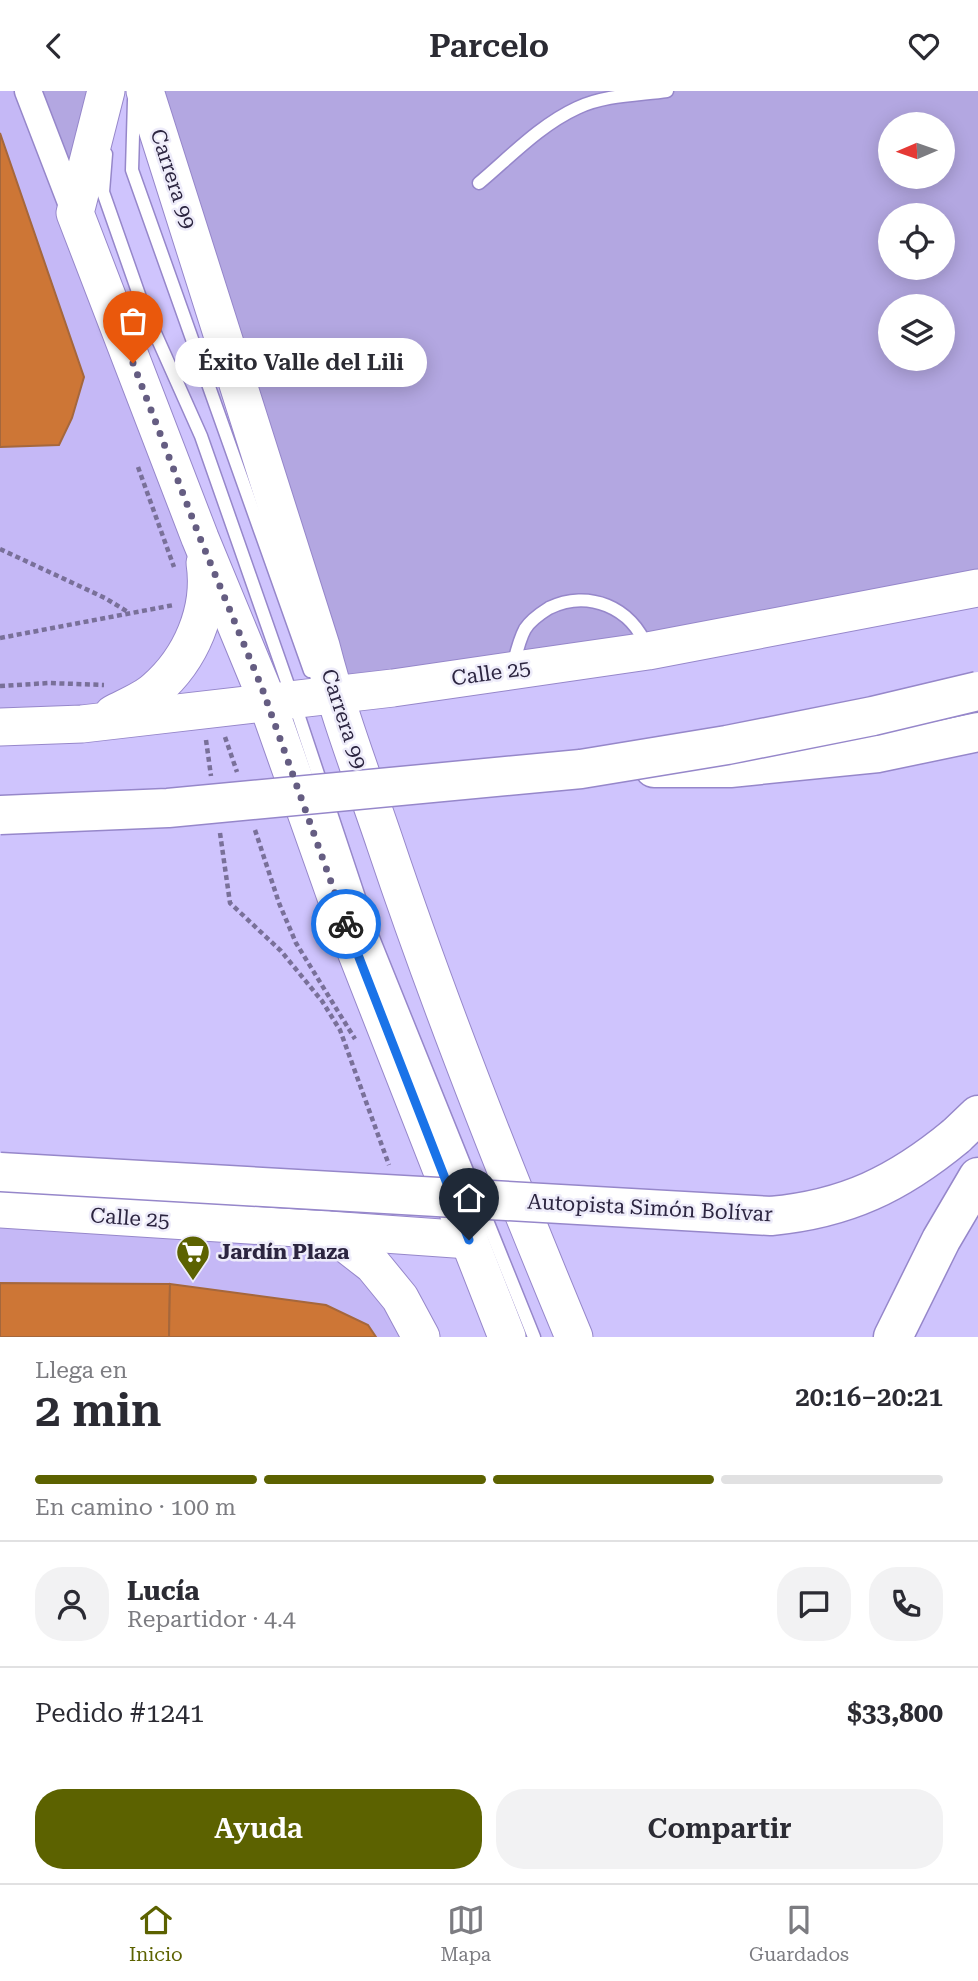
<!DOCTYPE html>
<html lang="es">
<meta charset="utf-8">
<style>
:root{--surface:#fff;--page:#f2f2f3;--text:#2b2b33;--muted:#7c7c81;--line:#e1e1e2;--accent:#5c6200}
body{margin:0;font-family:"Roboto Serif",serif;background:var(--page);color:var(--text);height:100vh;display:flex;flex-direction:column;font-size:26px;white-space:nowrap}
*{box-sizing:border-box;margin:0}
p{font-size:23px;color:var(--muted)}
.icon{flex:none;width:38px;height:38px;fill:none;stroke:currentColor;stroke-width:2;stroke-linecap:round;stroke-linejoin:round}
.map{position:relative;height:1246px;overflow:hidden}
.details{display:flex;flex-direction:column;background:var(--surface);flex:1}
.details>*{flex:none}
.needle{width:46px;rotate:268deg}
.fabs{position:absolute;left:878px;top:21px;display:grid;gap:14px}
.fabs a{display:grid;place-items:center;width:77px;height:77px;border-radius:50%;background:var(--surface);box-shadow:0 4px 18px #0003;font-size:35px}
.pin{position:absolute;display:grid;place-items:center;width:60px;height:60px;color:#fff;margin:-72px -30px;border-radius:50% 50% 50% 0;rotate:-45deg;box-shadow:0 0 7px #0007}
.pin .icon{rotate:45deg}
.courier{position:absolute;display:grid;place-items:center;width:70px;height:70px;margin:-35px;border:5px solid #1a73e8;border-radius:50%;background:#fff;color:#222;box-shadow:0 2px 9px #0007}
.bubble{position:absolute;height:49px;border-radius:24px;background:var(--surface);box-shadow:0 4px 18px #0003;font-size:23px;font-weight:600;line-height:49px;text-align:center}
.summary em{font-style:normal;font-weight:600}
.summary div{display:flex;flex-direction:column-reverse}
.summary{display:flex;align-items:center;justify-content:space-between;height:119px;padding:0 35px}
h1{font-size:46px;font-weight:600;line-height:52px}
.bar{display:grid;grid-template-columns:repeat(4,1fr);gap:10px 7px;align-content:center;height:84px;padding:0 35px}
.bar i{height:9px;border-radius:5px;background:var(--line)}
.bar .on{background:var(--accent)}
.bar p{grid-column:span 4}
.line{display:flex;align-items:center;gap:18px;padding:0 35px;border-top:2px solid var(--line)}
.line div{flex:1}
.round{display:grid;place-items:center;flex:none;width:74px;height:74px;border-radius:28px;background:var(--page)}
.action{display:flex;gap:14px;margin-top:auto;padding:14px 35px}
.action a{flex:1;height:80px;border-radius:28px;background:var(--accent);color:#fff;font-size:28px;font-weight:600;line-height:80px;text-align:center}
.action a+a{background:var(--page);color:var(--text)}
header{display:flex;justify-content:space-between;align-items:center;height:91px;padding:0 35px;background:var(--surface);font-size:32px;font-weight:600}
.tab-bar{display:flex;justify-content:space-around;align-items:center;height:98px;border-top:2px solid var(--line);background:var(--surface);font-size:19px;color:var(--muted)}
.tab-bar a{display:grid;justify-items:center;gap:4px}
.tab-bar .on{color:var(--accent)}
.map>svg:first-child{display:block}
</style>
<header><svg class="icon" aria-label="back" viewBox="0 0 24 24"><path d="M15 5l-7 7 7 7"/></svg>Parcelo<svg class="icon" aria-label="heart" viewBox="0 0 24 24"><path d="M12 20l-8-8c-3-5 5-10 8-4 3-6 11-1 8 4z"/></svg></header>
<div class="map">
<svg width="978" height="1246" viewBox="0 0 978 1246">
<rect width="100%" height="100%" fill="#cfc4fd"/>
<g fill="#c5b8f6">
<polygon points="0,0 28,0 206,477 155,599 0,636"/>
<polygon points="0,1118 328,1139 421,1246 0,1246"/>
</g>
<g fill="#b3a7e1" fill-rule="evenodd">
<polygon points="28,0 106,0 75,122"/>
<path d="M145,0H978V497L350,603ZM891,33H943V86H891ZM891,124H943V177H891ZM891,215H943V268H891Z"/>
</g>
<g fill="#cd7636" stroke="#a5673c" stroke-width="2">
<polygon points="0,42 84,286 72,327 59,354 0,356"/>
<polygon points="0,1192 170,1193 169,1246 0,1246"/>
<polygon points="170,1193 326,1214 368,1234 376,1246 169,1246"/>
</g>
<g fill="none" stroke-linecap="round" stroke-linejoin="round">
<g stroke="#9687ca" stroke-width="15">
<g id="lane">
<polyline points="134,9 132,79 310,580"/>
<polyline points="106,63 103,101 143,215 201,345 293,608 370,839 534,1246"/>
<path d="M479,92C510,66 540,34 577,17C604,4 638,4 667,0"/>
<path d="M513,575C516,563 519,549 525,538C530,530 541,522 549,517C588,498 632,516 647,557"/>
</g>
</g>
<g stroke="#9687ca" stroke-width="29">
<polyline id="street" points="28,0 75,122"/>
</g>
<g stroke="#9687ca" stroke-width="39">
<g id="secondary">
<polyline points="106,0 75,122 200,447 262,597 348,840 507,1246"/>
<path d="M145,0L321,555C338,622 363,687 385,752C441,919 506,1083 574,1246"/>
<path d="M113,623C126,616 144,609 155,599C191,568 212,519 205,472"/>
<polyline points="0,636 82,633 393,597 648,560 978,497"/>
<polyline points="0,1118 328,1139 373,1174 400,1207 421,1246"/>
<polyline points="328,1139 469,1149"/>
</g>
</g>
<g stroke="#9687ca" stroke-width="41">
<polyline id="primary" points="893,1246 941,1149 978,1086"/>
</g>
<g stroke="#9687ca" stroke-width="41">
<g id="highway">
<polyline points="654,677 730,677 878,662 978,641"/>
<polyline points="956,1045 978,1024"/>
</g>
</g>
<g stroke="#797099" stroke-width="4.5" stroke-dasharray="5 3.5" stroke-linecap="butt">
<polyline points="138,376 174,476"/>
<polyline points="0,458 105,507 128,521"/>
<polyline points="0,547 174,514"/>
<polyline points="0,595 49,592 104,594"/>
<polyline points="225,646 237,681"/>
<polyline points="206,649 211,685"/>
<polyline points="255,739 279,812 296,852 355,948"/>
<polyline points="220,742 230,812 281,860 322,910 340,939 389,1074"/>
</g>
<use href="#lane" stroke="#fff" stroke-width="12"/>
<use href="#street" stroke="#fff" stroke-width="26"/>
<use href="#secondary" stroke="#fff" stroke-width="37"/>
<use href="#primary" stroke="#fff" stroke-width="38"/>
<use href="#highway" stroke="#fff" stroke-width="38"/>
<g stroke="#9687ca" stroke-width="41" stroke-linecap="butt">
<g id="highway-bridge">
<polyline points="0,724 168,717 581,678 727,654 873,625 978,600"/>
<path d="M0,1081L771,1125C846,1118 898,1093 956,1045"/>
</g>
</g>
<use href="#highway-bridge" stroke="#fff" stroke-width="38"/>
</g>
<g fill="none" stroke-linecap="round" stroke-linejoin="round">
<polyline stroke="#655d82" stroke-width="7" stroke-dasharray="0 12.6" points="133,272 200,447 262,597 346,833"/>
<polyline stroke="#1a73e8" stroke-width="9" points="346,833 469,1149"/>
</g>
<defs>
<g id="supermarket-pin" transform="scale(1.75)"><path d="M0 17L-7.5 6A9.5 9.5 0 1 1 7.5 6Z" fill="#5c6200" stroke="#eeecfa"/><path d="M-6-5.5h2.5l.6 2H6L4.5 2H-2.5L-4.4-4H-6ZM-1.5 3.2a1.3 1.3 0 1 0 .1 0ZM3 3.2a1.3 1.3 0 1 0 .1 0Z" fill="#fff"/></g>
</defs>
<g fill-rule="evenodd">
<use href="#supermarket-pin" x="193" y="1161"/>
</g>
<g text-anchor="middle" dominant-baseline="central" stroke-width="5" stroke-linejoin="round" paint-order="stroke">
<g font-size="21" fill="#2c2540" stroke="#eeecfa">
<text transform="translate(173 88) rotate(72)">Carrera 99</text>
<text transform="translate(491 582) rotate(-8)">Calle 25</text>
<text transform="translate(344 628) rotate(72)">Carrera 99</text>
<text transform="translate(650 1117) rotate(3)">Autopista Simón Bolívar</text>
<text transform="translate(130 1127) rotate(4)">Calle 25</text>
</g>
<g font-size="21" font-weight="bold" fill="#2c2540" stroke="#eeecfa" text-anchor="start">
<text x="218" y="1161">Jardín Plaza</text>
</g>
</g>
</svg>
<div class="fabs">
<a><svg class="needle" viewBox="-14 -14 28 28"><path d="M0-13l5 13h-10z" fill="#e53935"/><path d="M0 13l5-13h-10z" fill="#7c7c81"/></svg></a>
<a><svg class="icon" aria-label="locate" viewBox="0 0 24 24"><circle cx="12" cy="12" r="6"/><path d="M12 2v4M12 18v4M2 12h4M18 12h4"/></svg></a>
<a><svg class="icon" aria-label="layers" viewBox="0 0 24 24"><path d="M12 4l9 5-9 5-9-5zM3 14l9 5 9-5"/></svg></a>
</div>
<div class="pin" style="left:133px;top:272px;background:#ea580c"><svg class="icon" aria-label="bag" viewBox="0 0 24 24"><path d="M5 8h14l-1 12H6zM9 8a3 3 0 0 1 6 0"/></svg></div>
<div class="pin" style="left:469px;top:1149px;background:#1f2937"><svg class="icon" aria-label="home" viewBox="0 0 24 24"><path d="M3 11l9-7 9 7M6 9v11h12V9"/></svg></div>
<div class="courier" style="left:346px;top:833px"><svg class="icon" aria-label="bike" viewBox="0 0 24 24"><circle cx="6" cy="16" r="4"/><circle cx="18" cy="16" r="4"/><path d="M6 16l4-8h5l3 8M10 8l3 8H6M13 5h3"/></svg></div>
<div class="bubble" style="left:175px;top:247px;width:252px">Éxito Valle del Lili</div>
</div>
<section class="details">
<div class="summary"><div><h1>2 min</h1><p>Llega en</p></div><em>20:16–20:21</em></div>
<div class="bar"><i class="on"></i><i class="on"></i><i class="on"></i><i></i><p>En camino · 100 m</p></div>
<div class="line" style="height:126px"><a class="round"><svg class="icon" aria-label="person" viewBox="0 0 24 24"><circle cx="12" cy="8" r="4"/><path d="M4 21q1-7 8-7t8 7"/></svg></a><div><b>Lucía</b><p>Repartidor · 4.4</p></div><a class="round"><svg class="icon" aria-label="chat" viewBox="0 0 24 24"><path d="M4 5h16v11H9l-5 4z"/></svg></a><a class="round"><svg class="icon" aria-label="phone" viewBox="0 0 24 24"><path d="M5 4h4l2 5-3 2q2 4 5 5l2-3 5 2v4C11 20 4 13 5 4z"/></svg></a></div>
<div class="line" style="height:91px"><div>Pedido #1241</div><b>$33,800</b></div>
<div class="action"><a>Ayuda</a><a>Compartir</a></div>
</section>
<nav class="tab-bar">
<a class="on"><svg class="icon" aria-label="home" viewBox="0 0 24 24"><path d="M3 11l9-7 9 7M6 9v11h12V9"/></svg>Inicio</a>
<a><svg class="icon" aria-label="map" viewBox="0 0 24 24"><path d="M3 6l6-2 6 2 6-2v14l-6 2-6-2-6 2zM9 4v14M15 6v14"/></svg>Mapa</a>
<a><svg class="icon" aria-label="saved" viewBox="0 0 24 24"><path d="M7 4h10v16l-5-4-5 4z"/></svg>Guardados</a>
</nav>
